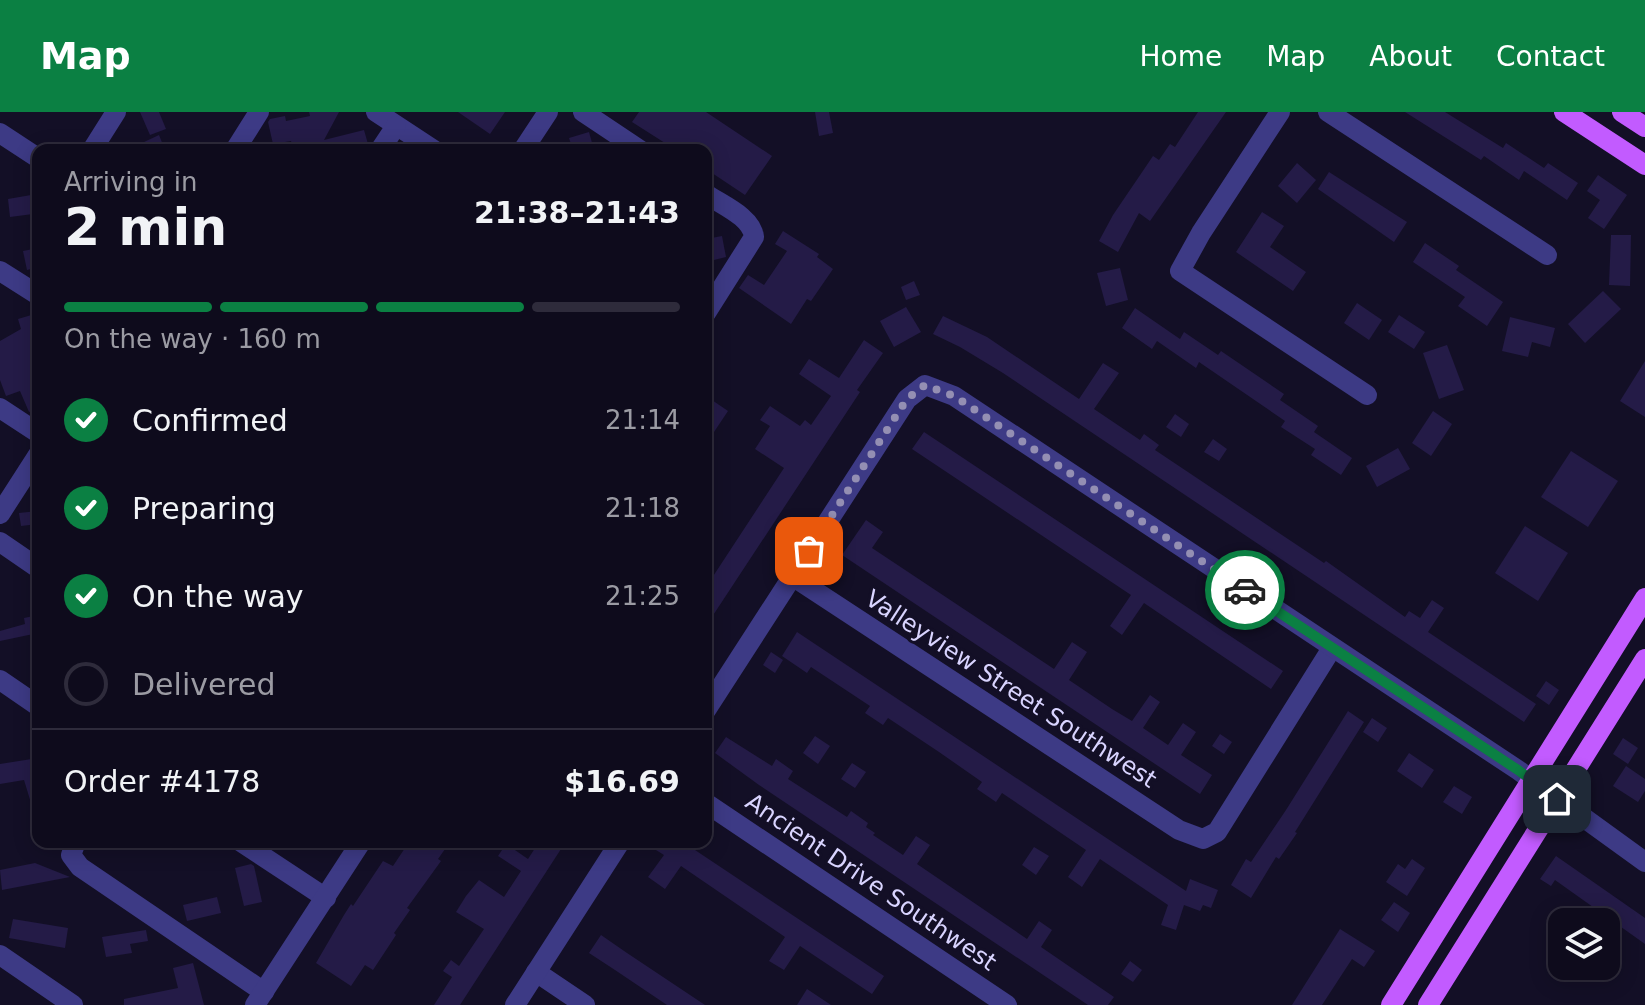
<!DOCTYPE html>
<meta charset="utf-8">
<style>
:root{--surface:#0e0b1c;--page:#171425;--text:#f1f3f6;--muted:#9b9ba3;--line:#2e2b3b;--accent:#0b8043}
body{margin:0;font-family:"DejaVu Sans",sans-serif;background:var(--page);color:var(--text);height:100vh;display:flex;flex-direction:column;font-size:30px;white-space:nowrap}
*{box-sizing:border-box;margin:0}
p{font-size:26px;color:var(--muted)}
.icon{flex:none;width:44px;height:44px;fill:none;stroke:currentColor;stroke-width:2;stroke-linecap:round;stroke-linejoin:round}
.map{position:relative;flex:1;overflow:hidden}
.side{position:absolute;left:32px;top:32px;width:680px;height:704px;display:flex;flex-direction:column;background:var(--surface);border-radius:16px;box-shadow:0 4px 20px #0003,0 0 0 2px var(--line)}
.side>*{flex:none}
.controls{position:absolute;left:1548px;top:796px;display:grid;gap:16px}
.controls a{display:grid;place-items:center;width:72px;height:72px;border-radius:16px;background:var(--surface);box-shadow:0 4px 20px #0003,0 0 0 2px var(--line);font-size:40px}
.pin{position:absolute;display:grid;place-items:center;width:68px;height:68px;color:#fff;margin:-34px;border-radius:16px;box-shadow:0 4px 12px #0006}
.courier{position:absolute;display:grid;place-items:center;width:80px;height:80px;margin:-40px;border:6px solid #0b8043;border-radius:50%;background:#fff;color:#222;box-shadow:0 2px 10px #0007}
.headline em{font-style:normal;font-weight:800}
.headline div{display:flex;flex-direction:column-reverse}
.headline{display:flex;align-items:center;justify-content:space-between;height:136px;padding:0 32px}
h1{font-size:52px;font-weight:800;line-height:60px}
.bar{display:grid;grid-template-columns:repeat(4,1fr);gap:12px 8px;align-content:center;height:96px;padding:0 32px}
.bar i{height:10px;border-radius:6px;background:var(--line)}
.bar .active{background:var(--accent)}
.bar p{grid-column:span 4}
.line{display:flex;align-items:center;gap:20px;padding:0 32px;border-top:2px solid var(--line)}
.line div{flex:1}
ol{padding:0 32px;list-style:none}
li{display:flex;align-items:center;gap:24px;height:88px}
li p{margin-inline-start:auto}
li .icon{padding:8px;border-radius:50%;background:var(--accent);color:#fff;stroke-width:4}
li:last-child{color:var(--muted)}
li i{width:44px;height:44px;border:4px solid var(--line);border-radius:50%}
header{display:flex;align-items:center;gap:48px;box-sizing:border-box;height:112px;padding:0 40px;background:var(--accent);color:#fff}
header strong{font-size:38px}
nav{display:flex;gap:44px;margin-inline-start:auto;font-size:28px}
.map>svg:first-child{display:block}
</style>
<header>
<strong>Map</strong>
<nav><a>Home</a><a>Map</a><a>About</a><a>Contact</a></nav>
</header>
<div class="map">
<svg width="1645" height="893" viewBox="0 0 1645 893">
<rect width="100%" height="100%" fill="#130f26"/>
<g fill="#241b47">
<polygon points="140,0 159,0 166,17 150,23"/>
<polygon points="309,0 339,0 324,28 364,18 368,32 346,38 294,38 291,29 273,32 268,10 270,7 285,4 286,9 310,4"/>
<polygon points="458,0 505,0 490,22"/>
<polygon points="639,0 706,0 772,44 745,83 706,57 706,38 676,38 632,10"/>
<polygon points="815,0 829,0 833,21 819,24"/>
<polygon points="1198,0 1226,0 1150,109 1139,101 1118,140 1099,129 1113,103 1153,44 1159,48 1170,32 1175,35"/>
<polygon points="1405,0 1445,0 1503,36 1506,31 1544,56 1548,51 1578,71 1567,88 1524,59 1519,68 1484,44 1481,48"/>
<polygon points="589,20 594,38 573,38 569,26"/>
<polygon points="159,23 165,38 127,38"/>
<polygon points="1297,51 1316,68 1297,91 1278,74"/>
<polygon points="1329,60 1407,110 1394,130 1318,77"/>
<polygon points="1598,63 1627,83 1604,117 1588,106 1600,88 1587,79"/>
<polygon points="31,83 33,102 10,105 8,87"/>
<polygon points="1262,100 1284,114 1270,135 1306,160 1293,179 1236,140"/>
<polygon points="783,119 819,142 817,145 833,157 811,189 807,187 791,212 739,176 748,163 764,173 787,139 775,132"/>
<polygon points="1611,123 1631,123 1630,174 1609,173"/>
<polygon points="722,124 726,145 706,150 706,127"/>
<polygon points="1425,131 1459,154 1456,158 1503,190 1487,214 1458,194 1465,185 1413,150"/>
<polygon points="38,136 38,155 27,158 23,139"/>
<polygon points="1120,156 1128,188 1106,194 1097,161"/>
<polygon points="914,169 920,183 906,188 901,175"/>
<polygon points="1603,179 1621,197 1585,231 1568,212"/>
<polygon points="1357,191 1382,208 1369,228 1344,211"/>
<polygon points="906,195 921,220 894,235 880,209"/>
<polygon points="1135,196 1180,227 1184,220 1218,243 1221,239 1284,282 1280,288 1318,314 1314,320 1352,346 1341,363 1311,343 1315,337 1281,315 1285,309 1199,250 1196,256 1157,229 1152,237 1122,216"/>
<polygon points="38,201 38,296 29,300 20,279 6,284 0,268 0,229 21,217 18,207"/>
<polygon points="1399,203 1425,220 1414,237 1388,220"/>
<polygon points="943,204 987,225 1079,287 1103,251 1119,261 1094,297 1140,328 1144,322 1159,333 1155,338 1324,451 1326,449 1405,505 1409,499 1420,506 1432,488 1444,496 1428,520 1536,592 1524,610 1003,261 960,235 933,222"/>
<polygon points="1510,205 1555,216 1550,235 1532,230 1528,245 1502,239"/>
<polygon points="864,228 883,241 857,278 860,280 706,514 706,475 784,356 755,337 770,314 760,308 770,294 800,314 805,308 811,313 831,284 799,262 809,247 839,266"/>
<polygon points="1447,233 1464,278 1439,287 1423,241"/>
<polygon points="1645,249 1645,305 1620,289"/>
<polygon points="706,284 728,299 706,332"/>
<polygon points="1433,299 1452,312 1431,344 1412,331"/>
<polygon points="1175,302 1189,312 1181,325 1166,315"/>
<polygon points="924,320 1283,559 1271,577 1144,491 1122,523 1110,514 1131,483 912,337"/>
<polygon points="1213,327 1227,337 1219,349 1204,340"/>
<polygon points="1398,336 1410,357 1377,375 1366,354"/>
<polygon points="1571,339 1618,369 1588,415 1541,385"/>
<polygon points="38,399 38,412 21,414 19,401"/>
<polygon points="866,408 883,420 872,436 1054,557 1072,530 1087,540 1069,568 1112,597 1132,609 1150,583 1160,590 1143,616 1168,633 1183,611 1196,620 1181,643 1212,663 1200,682 842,443"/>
<polygon points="1525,414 1568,441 1538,489 1495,461"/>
<polygon points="38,503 38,521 0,529 0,519 25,512 24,506"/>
<polygon points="797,520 1186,779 1190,767 1218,778 1211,796 1203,793 1200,799 1184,793 1176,818 1161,813 1168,793 1100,747 1082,775 1068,765 1086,738 1002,681 996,690 977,677 982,670 939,640 888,606 883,613 865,601 870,594 811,555 807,561 782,544"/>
<polygon points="771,540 783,548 775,561 763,553"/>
<polygon points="1546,569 1559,578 1549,593 1536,584"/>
<polygon points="1348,599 1364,610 1295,720 1297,721 1279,747 1276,745 1251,786 1231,773 1246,747 1251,750 1286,698"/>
<polygon points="1372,606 1387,616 1378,630 1363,620"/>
<polygon points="1220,622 1232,630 1224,642 1212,634"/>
<polygon points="815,624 830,634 818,652 803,641"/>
<polygon points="726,625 772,654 776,647 793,659 788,667 847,705 851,699 868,711 866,715 875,721 873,723 903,743 916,724 930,733 917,752 1027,827 1039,809 1052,818 1041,835 1114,885 1108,893 1088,893 759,673 715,641"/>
<polygon points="1623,626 1638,636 1628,652 1613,642"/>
<polygon points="1409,641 1434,658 1422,676 1397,659"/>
<polygon points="38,646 38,704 35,704 24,668 0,672 0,652"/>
<polygon points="852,651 866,660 855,676 841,667"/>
<polygon points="1626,654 1645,667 1645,679 1638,690 1613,674"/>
<polygon points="1454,674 1472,685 1462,702 1443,690"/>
<polygon points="409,730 450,730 438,747 441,749 407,796 410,798 394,821 396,823 373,858 365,853 351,874 316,851 344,803 351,792 353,794 383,749 393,754"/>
<polygon points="539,730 550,730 561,737 460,893 434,893 452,865 443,859 451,848 459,854 484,817 456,800 466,784 479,768 504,785 521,759 498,744 506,732 528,747"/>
<polygon points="662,730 683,730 884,864 872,882 800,834 784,858 769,849 785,825 681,754 665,777 648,765 664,743 656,738"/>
<polygon points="1034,735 1049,744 1036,763 1022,753"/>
<polygon points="1556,744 1645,806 1645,832 1555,768 1551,774 1540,767"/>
<polygon points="1412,747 1425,756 1407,784 1386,770 1398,752 1405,757"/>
<polygon points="35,751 70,765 2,778 0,758"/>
<polygon points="251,752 254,754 262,790 244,794 235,756"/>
<polygon points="217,785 221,801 187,809 183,793"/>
<polygon points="1394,790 1410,801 1398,820 1381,808"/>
<polygon points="13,807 68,816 65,836 9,826"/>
<polygon points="1340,817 1375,839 1364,855 1352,847 1322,893 1292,893"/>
<polygon points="146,818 148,829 130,832 132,841 106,845 102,825"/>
<polygon points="601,823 627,841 705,893 667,893 615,858 589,841"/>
<polygon points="1130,849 1142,858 1133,870 1121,862"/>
<polygon points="193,851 204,893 124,893 124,887 178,876 173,856"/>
<polygon points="807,877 831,893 797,893"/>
</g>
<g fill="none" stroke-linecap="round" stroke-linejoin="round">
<g stroke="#3d3a85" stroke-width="20">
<polyline points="376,0 434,38"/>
<polyline points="583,0 640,38"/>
<polyline points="1280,0 1201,121 1180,159 1367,283"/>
<polyline points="1328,0 1547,143"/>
<polyline points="0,21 38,46"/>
<polyline points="92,38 116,0"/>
<polyline points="235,38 259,0"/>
<polyline points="380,38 396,14"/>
<polyline points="523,38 548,0"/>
<path d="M706,82C722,93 752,105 754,125L706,201"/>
<polyline points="0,159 38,183"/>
<polyline points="0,296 38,321"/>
<polyline points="0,402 38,343"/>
<polyline points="0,430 38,456"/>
<polyline points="792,464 1179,718 1203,727 1217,720 1332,536"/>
<polyline points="0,568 38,594"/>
<polyline points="706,598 907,287 925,273 954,284 1518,658 1645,750"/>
<polyline points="706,691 1007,893"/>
<polyline points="76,730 71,743 80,755 264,880"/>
<polyline points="241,730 326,786"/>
<polyline points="0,843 73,893"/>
<polyline points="536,860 585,893"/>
<polyline points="255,893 361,730"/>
<polyline points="515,893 620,730"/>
</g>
<g stroke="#c25bff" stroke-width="20">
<polyline points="1564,0 1645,53"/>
<polyline points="1622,0 1645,15"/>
<polyline points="1391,893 1645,486"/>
<polyline points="1428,893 1645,547"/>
</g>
</g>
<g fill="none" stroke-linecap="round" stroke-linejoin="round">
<polyline stroke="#948fb3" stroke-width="8" stroke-dasharray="0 14.4" points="809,439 907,287 925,273 954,284 1245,478"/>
<polyline stroke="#0b8043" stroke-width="10" points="1245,478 1518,658 1557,687"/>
</g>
<g text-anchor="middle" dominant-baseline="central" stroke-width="6" stroke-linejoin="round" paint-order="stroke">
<g font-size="24" fill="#d9d4ff" stroke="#130f26">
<text transform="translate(1011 577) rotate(33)">Valleyview Street Southwest</text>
<text transform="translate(871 770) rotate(34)">Ancient Drive Southwest</text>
</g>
</g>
</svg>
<div class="controls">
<a><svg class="icon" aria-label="layers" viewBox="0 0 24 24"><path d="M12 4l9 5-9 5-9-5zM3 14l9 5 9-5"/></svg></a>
</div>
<div class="pin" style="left:809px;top:439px;background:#ea580c"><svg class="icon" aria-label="bag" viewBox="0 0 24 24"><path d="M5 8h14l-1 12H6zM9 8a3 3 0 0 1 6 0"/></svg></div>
<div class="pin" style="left:1557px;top:687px;background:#1f2937"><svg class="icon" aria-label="home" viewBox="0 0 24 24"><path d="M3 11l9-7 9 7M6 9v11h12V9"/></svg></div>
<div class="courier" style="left:1245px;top:478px"><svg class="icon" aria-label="car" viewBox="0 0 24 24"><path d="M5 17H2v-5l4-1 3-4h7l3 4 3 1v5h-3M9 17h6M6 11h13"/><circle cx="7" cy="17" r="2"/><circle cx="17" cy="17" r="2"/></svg></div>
<section class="side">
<div class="headline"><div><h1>2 min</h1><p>Arriving in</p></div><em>21:38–21:43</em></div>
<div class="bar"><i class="active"></i><i class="active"></i><i class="active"></i><i></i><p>On the way · 160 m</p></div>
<ol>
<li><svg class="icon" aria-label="check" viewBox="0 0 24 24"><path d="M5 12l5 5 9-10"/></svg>Confirmed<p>21:14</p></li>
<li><svg class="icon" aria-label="check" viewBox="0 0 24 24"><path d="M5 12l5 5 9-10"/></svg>Preparing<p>21:18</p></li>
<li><svg class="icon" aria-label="check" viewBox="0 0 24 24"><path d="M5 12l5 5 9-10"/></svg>On the way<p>21:25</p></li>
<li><i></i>Delivered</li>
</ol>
<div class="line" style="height:104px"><div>Order #4178</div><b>$16.69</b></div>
</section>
</div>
